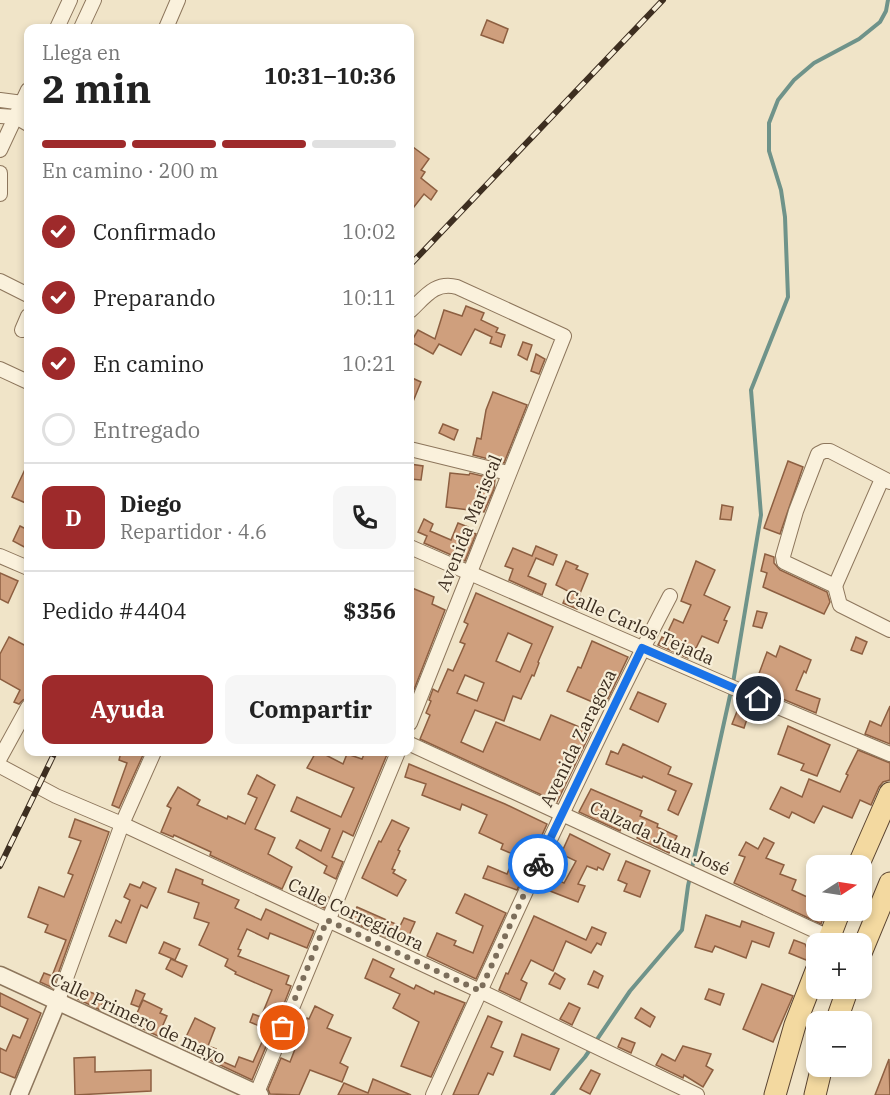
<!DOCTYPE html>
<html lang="es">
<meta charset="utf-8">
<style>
:root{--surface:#fff;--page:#f6f6f6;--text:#222;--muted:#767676;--line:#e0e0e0;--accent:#9e2a2b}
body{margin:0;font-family:"IBM Plex Serif",serif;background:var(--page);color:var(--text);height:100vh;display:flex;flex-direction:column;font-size:22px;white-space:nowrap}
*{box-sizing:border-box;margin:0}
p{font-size:20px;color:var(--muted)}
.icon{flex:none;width:33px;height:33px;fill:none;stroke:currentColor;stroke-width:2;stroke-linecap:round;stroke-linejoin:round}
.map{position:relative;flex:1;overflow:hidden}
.sheet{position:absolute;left:24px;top:24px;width:390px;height:732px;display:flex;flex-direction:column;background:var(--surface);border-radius:12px;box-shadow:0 3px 9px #0003}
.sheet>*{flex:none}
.needle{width:39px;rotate:78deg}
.controls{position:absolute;left:806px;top:855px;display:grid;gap:12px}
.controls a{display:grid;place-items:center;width:66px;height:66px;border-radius:12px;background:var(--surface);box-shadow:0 3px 9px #0003;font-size:30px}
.pin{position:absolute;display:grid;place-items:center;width:51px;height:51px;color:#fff;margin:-26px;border:3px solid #fff;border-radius:50%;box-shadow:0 2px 6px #0007}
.courier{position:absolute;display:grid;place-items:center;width:60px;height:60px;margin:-30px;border:4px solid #1a73e8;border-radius:50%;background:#fff;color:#222;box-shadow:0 2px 8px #0007}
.summary em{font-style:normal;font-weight:700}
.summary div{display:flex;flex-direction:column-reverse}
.summary{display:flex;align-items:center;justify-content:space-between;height:102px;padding:0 18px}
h1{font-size:39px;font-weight:700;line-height:45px}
.bar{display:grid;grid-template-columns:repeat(4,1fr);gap:9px 6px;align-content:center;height:72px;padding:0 18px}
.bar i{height:8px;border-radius:4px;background:var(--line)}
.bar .on{background:var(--accent)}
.bar p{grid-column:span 4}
.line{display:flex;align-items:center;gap:15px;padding:0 18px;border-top:2px solid var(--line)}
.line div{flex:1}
.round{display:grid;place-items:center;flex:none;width:63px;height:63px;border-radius:12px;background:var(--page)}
ol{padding:0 18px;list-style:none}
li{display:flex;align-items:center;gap:18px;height:66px}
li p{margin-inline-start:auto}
li .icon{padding:6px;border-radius:50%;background:var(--accent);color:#fff;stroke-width:4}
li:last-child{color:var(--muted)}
li i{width:33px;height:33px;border:3px solid var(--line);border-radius:50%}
.primary-button{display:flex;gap:12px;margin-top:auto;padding:12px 18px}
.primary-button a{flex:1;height:69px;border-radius:12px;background:var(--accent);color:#fff;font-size:24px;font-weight:700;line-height:69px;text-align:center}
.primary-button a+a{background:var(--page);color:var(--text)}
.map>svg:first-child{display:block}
</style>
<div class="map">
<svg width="890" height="1095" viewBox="0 0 890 1095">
<rect width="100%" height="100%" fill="#f0e4c8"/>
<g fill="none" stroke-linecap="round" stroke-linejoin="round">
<g stroke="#6f938a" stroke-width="4">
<polyline points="733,683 761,515 751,390 788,297 785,217 781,190 769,151 769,123 778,100 794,80 814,63 859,39 880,22 886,11 888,0"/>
<polyline points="552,1095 585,1057 630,991 682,930 688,886 731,691"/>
</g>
</g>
<g fill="#cf9f7d" stroke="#8d5f41" stroke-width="1.5" fill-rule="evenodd">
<polygon points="487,20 508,29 503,43 481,35"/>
<polygon points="413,147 429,159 421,170 425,172 421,178 437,191 431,200 424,194 410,212 410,152"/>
<polygon points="466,306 484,313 481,320 498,328 496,332 505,335 501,347 490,343 492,337 475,329 461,355 439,344 433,354 411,342 418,330 435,339 444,310 462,316"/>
<polygon points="523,342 532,345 527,360 518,355"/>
<polygon points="536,354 545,359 539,374 531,371"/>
<polygon points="410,377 421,382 410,409"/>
<polygon points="493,392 527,405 504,463 473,455 477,438 481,439 486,410"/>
<polygon points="443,424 458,430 454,440 439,433"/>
<polygon points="788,461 803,467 780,534 764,528"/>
<polygon points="28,463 28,504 12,497"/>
<polygon points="410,464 423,466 421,480 410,479"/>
<polygon points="450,473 469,475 470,473 495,479 494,489 484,512 446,507"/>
<polygon points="722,505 733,507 731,520 720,519"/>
<polygon points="424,519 433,524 430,531 451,540 458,523 468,527 467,530 476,534 465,561 424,543 427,536 418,532"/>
<polygon points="20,526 28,530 28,549 13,541"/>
<polygon points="536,546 557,555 553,565 536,558 528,576 546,584 542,595 509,580 513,569 505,566 513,548 532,556"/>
<polygon points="765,554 774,557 774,563 780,570 827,592 830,602 824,614 763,587 767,573 761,571"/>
<polygon points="566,561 578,566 576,569 588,574 579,596 583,597 577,609 563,603 568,591 556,585"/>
<polygon points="696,561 715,570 704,595 730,607 724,620 727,621 718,643 702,636 696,648 693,647 688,658 658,645 662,637 665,638 674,619 683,623 691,605 681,601"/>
<polygon points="0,573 18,581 8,603 0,599"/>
<polygon points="412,588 434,597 432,604 445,610 410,700 410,594"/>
<path d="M476,593L553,627L538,662L539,663L534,676L532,675L521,699L513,696L504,721L475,710L461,742L483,752L496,722L540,740L551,715L591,732L557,802L420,739L430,715L426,713L431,701L429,700L433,689L438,692L448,669L453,671L465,644L460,642L468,624L464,622ZM508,633L532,644L520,672L496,661ZM465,675L484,683L477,701L457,693Z"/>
<polygon points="757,611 767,613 762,628 753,626"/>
<polygon points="9,637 28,647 28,698 23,700 19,704 14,702 20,690 0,679 0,654"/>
<polygon points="856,637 867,642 862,654 851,650"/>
<polygon points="592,641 628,657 604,707 567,691 578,667 581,668"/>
<polygon points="780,646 811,660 806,673 804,671 796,690 820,699 816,713 754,687 767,652 776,657"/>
<polygon points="638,692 666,704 658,722 630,709"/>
<polygon points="890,706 890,744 865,734 870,721 881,726"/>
<polygon points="738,709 749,713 744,728 732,724"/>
<polygon points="788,726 830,745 817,776 801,770 804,764 778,754"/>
<polygon points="623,744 671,767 668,774 692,784 678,815 668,810 676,791 643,776 642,778 606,764 611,751 618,754"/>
<polygon points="858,750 890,763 890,780 883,782 879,787 871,805 860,800 852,818 823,806 814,823 792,812 789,818 770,809 781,787 802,797 809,779 840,792 848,775 846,774"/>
<polygon points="121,752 133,752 143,755 119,808 112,805 127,763 119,760"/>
<polygon points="316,752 320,752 343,764 347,754 362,759 365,752 388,752 353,836 343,831 332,857 343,862 336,879 324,873 327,866 296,848 300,840 321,851 330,829 291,811 297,797 341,817 354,788 307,768"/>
<polygon points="409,764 505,804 547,824 517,890 483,878 488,866 507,874 515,855 501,849 503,844 479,833 487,815 462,804 460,810 422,795 426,784 405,777"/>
<polygon points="257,775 275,785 255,829 275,838 268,854 292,867 282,889 210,855 211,852 174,835 173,837 161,832 171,808 167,806 178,787 200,800 197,805 227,819 228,816 245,824 257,798 248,794"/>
<polygon points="591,789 642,811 640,816 658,824 657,827 677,836 669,853 637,838 641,830 624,822 620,831 579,812"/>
<polygon points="75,819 109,832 53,988 40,982 44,973 52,976 66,940 45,932 48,925 28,917 39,887 64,897 73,875 68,873 81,841 69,837"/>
<polygon points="392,820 409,828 398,850 400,851 392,869 395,870 393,873 406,880 397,896 362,878 379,841 381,842"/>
<polygon points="570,834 610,854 603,870 598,867 597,870 587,866 578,884 585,886 578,902 545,889 551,877 564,883 576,861 561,854"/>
<polygon points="764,838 774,843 766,858 784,865 780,874 796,880 792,890 816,901 816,910 826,910 821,924 734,883 745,857 739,855 746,842 758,849"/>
<polygon points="626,861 650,871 640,897 624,891 627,884 618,880"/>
<polygon points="176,869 203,880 202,884 239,900 235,908 261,920 266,909 314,931 307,948 270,933 268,939 247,929 238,949 241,950 238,956 289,976 286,984 291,986 273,1032 250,1022 253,1014 261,1017 272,990 235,974 236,972 225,966 228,959 199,945 209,923 194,918 199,903 168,892"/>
<polygon points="143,882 156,888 147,908 141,905 126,943 109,936 116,920 121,923 130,900 124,897 130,884 140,888"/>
<polygon points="313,891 328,897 324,908 308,901"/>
<polygon points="465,894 506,913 476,979 427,956 437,933 456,941 454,945 473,953 483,926 456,913"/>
<polygon points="357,907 400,926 404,918 415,922 407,940 388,931 385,937 350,921"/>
<polygon points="706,915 740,927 742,921 774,933 769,947 752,941 746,958 715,946 712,952 695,947"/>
<polygon points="534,916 586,940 592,927 606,933 601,945 597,943 591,953 566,941 553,971 531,960 521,980 527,983 520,1000 499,990 506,973 508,974"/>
<polygon points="794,940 805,944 809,953 806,960 789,953"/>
<polygon points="164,942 180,949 175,960 159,953"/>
<polygon points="171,959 187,966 182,977 166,969"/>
<polygon points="373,959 394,969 390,977 414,989 416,985 434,994 435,991 465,1003 431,1077 401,1066 419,1022 393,1008 400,994 365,978"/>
<polygon points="594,971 603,976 598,988 588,984"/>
<polygon points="555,973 565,979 560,989 549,984"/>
<polygon points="762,984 793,996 773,1042 743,1029"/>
<polygon points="81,989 101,996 99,1000 103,1002 100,1010 78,999"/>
<polygon points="709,989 724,994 720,1005 705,999"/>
<polygon points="136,990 145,994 139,1007 131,1004"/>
<polygon points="0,993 41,1013 15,1078 0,1072 0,1048 6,1051 13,1035 20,1038 28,1019 0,1006"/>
<polygon points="143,1000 162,1009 160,1013 167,1016 158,1036 132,1024"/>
<polygon points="569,1003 580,1008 572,1025 560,1019"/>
<polygon points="315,1006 333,1015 327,1028 351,1038 340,1063 348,1067 342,1082 310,1070 299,1095 270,1094 268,1089 281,1058 290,1062 307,1018 309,1019"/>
<polygon points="641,1008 655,1017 650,1027 635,1018"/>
<polygon points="488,1016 502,1022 491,1047 503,1052 493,1075 488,1073 478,1095 453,1095"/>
<polygon points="195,1018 215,1028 208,1046 216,1049 212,1057 235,1067 239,1057 253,1062 267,1031 272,1032 252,1080 186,1049 190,1041 185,1039"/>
<polygon points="522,1034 559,1049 550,1070 514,1056"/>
<polygon points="622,1038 635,1043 631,1053 618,1047"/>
<polygon points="683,1046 711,1054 706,1066 713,1070 703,1087 684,1075 683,1078 656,1065 662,1054 675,1061"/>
<polygon points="95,1057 95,1072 151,1070 151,1091 75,1095 74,1058"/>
<polygon points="889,1059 890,1095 875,1095"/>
<polygon points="591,1070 600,1074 590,1094 580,1089"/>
<polygon points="373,1079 411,1095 338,1095 344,1083 368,1093"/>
</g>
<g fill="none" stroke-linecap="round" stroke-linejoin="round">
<g stroke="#8d765c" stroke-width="16">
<g id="minor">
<polyline points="57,28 70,0"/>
<polyline points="81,28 94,0"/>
<polyline points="166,28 178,0"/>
<polyline points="0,100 23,103 28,106"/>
<polyline points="0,116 16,117 28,124"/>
<polyline points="0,150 28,90"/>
<polyline points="0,173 0,194"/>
<polyline points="0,281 28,295"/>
<path d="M410,311C425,297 435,281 457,287L564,336L410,723"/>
<polyline points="22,330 28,316"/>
<polyline points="0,369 28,382"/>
<polyline points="410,449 508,473"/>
<polyline points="890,482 830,451 824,451 818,454 796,511 783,556 784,562 835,586 840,605 890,630"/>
<polyline points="410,547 759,699 890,754"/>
<polyline points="0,556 28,568"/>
<polyline points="835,586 882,479"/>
<polyline points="410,744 844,944"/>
<polyline points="0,758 28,707"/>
<polyline points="0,766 56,796 122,824 480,991 697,1095"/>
<polyline points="57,1003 122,824 154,752"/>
<polyline points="256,1095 398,752"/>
<path d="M433,1095C509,927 585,759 670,596"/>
</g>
</g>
<g stroke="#8d765c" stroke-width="19">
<g id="tertiary">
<polyline points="0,975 260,1095"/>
<polyline points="19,1095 57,1003"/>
</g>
</g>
<g stroke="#5b4430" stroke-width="23">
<g id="primary">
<polyline points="858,866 890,793"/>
<polyline points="827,944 840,910"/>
<polyline points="861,953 890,883"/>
<polyline points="836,1022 848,988"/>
<polyline points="775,1095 795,1025 816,971"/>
<polyline points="815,1095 822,1066"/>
</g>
</g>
<use href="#minor" stroke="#faf1dc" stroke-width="14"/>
<use href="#tertiary" stroke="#faf1dc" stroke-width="16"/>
<use href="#primary" stroke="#f3d9a0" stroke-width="21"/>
<g stroke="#3d2e20" stroke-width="6">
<g id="rail">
<polyline points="410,265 663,0"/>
<polyline points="0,866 55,752"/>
</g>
</g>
<use href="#rail" stroke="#f7eed8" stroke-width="4" stroke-dasharray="11" stroke-linecap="butt"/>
</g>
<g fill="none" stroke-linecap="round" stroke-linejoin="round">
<polyline stroke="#7c6e5b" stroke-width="6" stroke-dasharray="0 10.8" points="283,1028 327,920 480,991 538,864"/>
<polyline stroke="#1a73e8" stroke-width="8" points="538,864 642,648 759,699"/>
</g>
<g text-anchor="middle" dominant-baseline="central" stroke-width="4.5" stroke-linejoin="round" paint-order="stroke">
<g font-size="18" fill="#3d2e20" stroke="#f7eed8">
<text transform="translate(469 523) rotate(-68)">Avenida Mariscal</text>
<text transform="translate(640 627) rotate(24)">Calle Carlos Tejada</text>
<text transform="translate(578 738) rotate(-64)">Avenida Zaragoza</text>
<text transform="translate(660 838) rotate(25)">Calzada Juan José</text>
<text transform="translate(356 914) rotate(25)">Calle Corregidora</text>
<text transform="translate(138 1018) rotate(25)">Calle Primero de mayo</text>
</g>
</g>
</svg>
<div class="controls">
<a><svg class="needle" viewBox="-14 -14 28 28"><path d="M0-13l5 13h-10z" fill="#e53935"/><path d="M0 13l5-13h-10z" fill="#767676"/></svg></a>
<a>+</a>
<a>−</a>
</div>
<div class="pin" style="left:283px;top:1028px;background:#ea580c"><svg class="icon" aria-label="bag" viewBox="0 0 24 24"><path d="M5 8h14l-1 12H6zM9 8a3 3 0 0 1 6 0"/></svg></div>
<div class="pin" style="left:759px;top:699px;background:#1f2937"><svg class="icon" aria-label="home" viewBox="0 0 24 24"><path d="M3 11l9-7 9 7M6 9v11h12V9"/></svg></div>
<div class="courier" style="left:538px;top:864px"><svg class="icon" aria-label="bike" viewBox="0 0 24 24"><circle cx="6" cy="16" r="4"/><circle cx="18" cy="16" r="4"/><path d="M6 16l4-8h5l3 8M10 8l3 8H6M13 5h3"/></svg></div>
<section class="sheet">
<div class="summary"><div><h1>2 min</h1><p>Llega en</p></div><em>10:31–10:36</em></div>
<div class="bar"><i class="on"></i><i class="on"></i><i class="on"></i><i></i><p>En camino · 200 m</p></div>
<ol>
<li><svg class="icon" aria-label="check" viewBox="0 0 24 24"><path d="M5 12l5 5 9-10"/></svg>Confirmado<p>10:02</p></li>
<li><svg class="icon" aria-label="check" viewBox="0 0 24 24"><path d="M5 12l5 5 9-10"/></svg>Preparando<p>10:11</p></li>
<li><svg class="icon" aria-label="check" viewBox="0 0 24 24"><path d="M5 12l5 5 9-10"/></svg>En camino<p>10:21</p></li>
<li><i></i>Entregado</li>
</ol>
<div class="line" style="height:108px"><b class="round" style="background:var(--accent);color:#fff">D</b><div><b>Diego</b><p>Repartidor · 4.6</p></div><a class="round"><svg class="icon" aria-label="phone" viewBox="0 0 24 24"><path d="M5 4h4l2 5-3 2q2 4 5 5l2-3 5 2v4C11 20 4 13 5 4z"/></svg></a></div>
<div class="line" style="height:78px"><div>Pedido #4404</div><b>$356</b></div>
<div class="primary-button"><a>Ayuda</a><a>Compartir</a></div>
</section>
</div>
